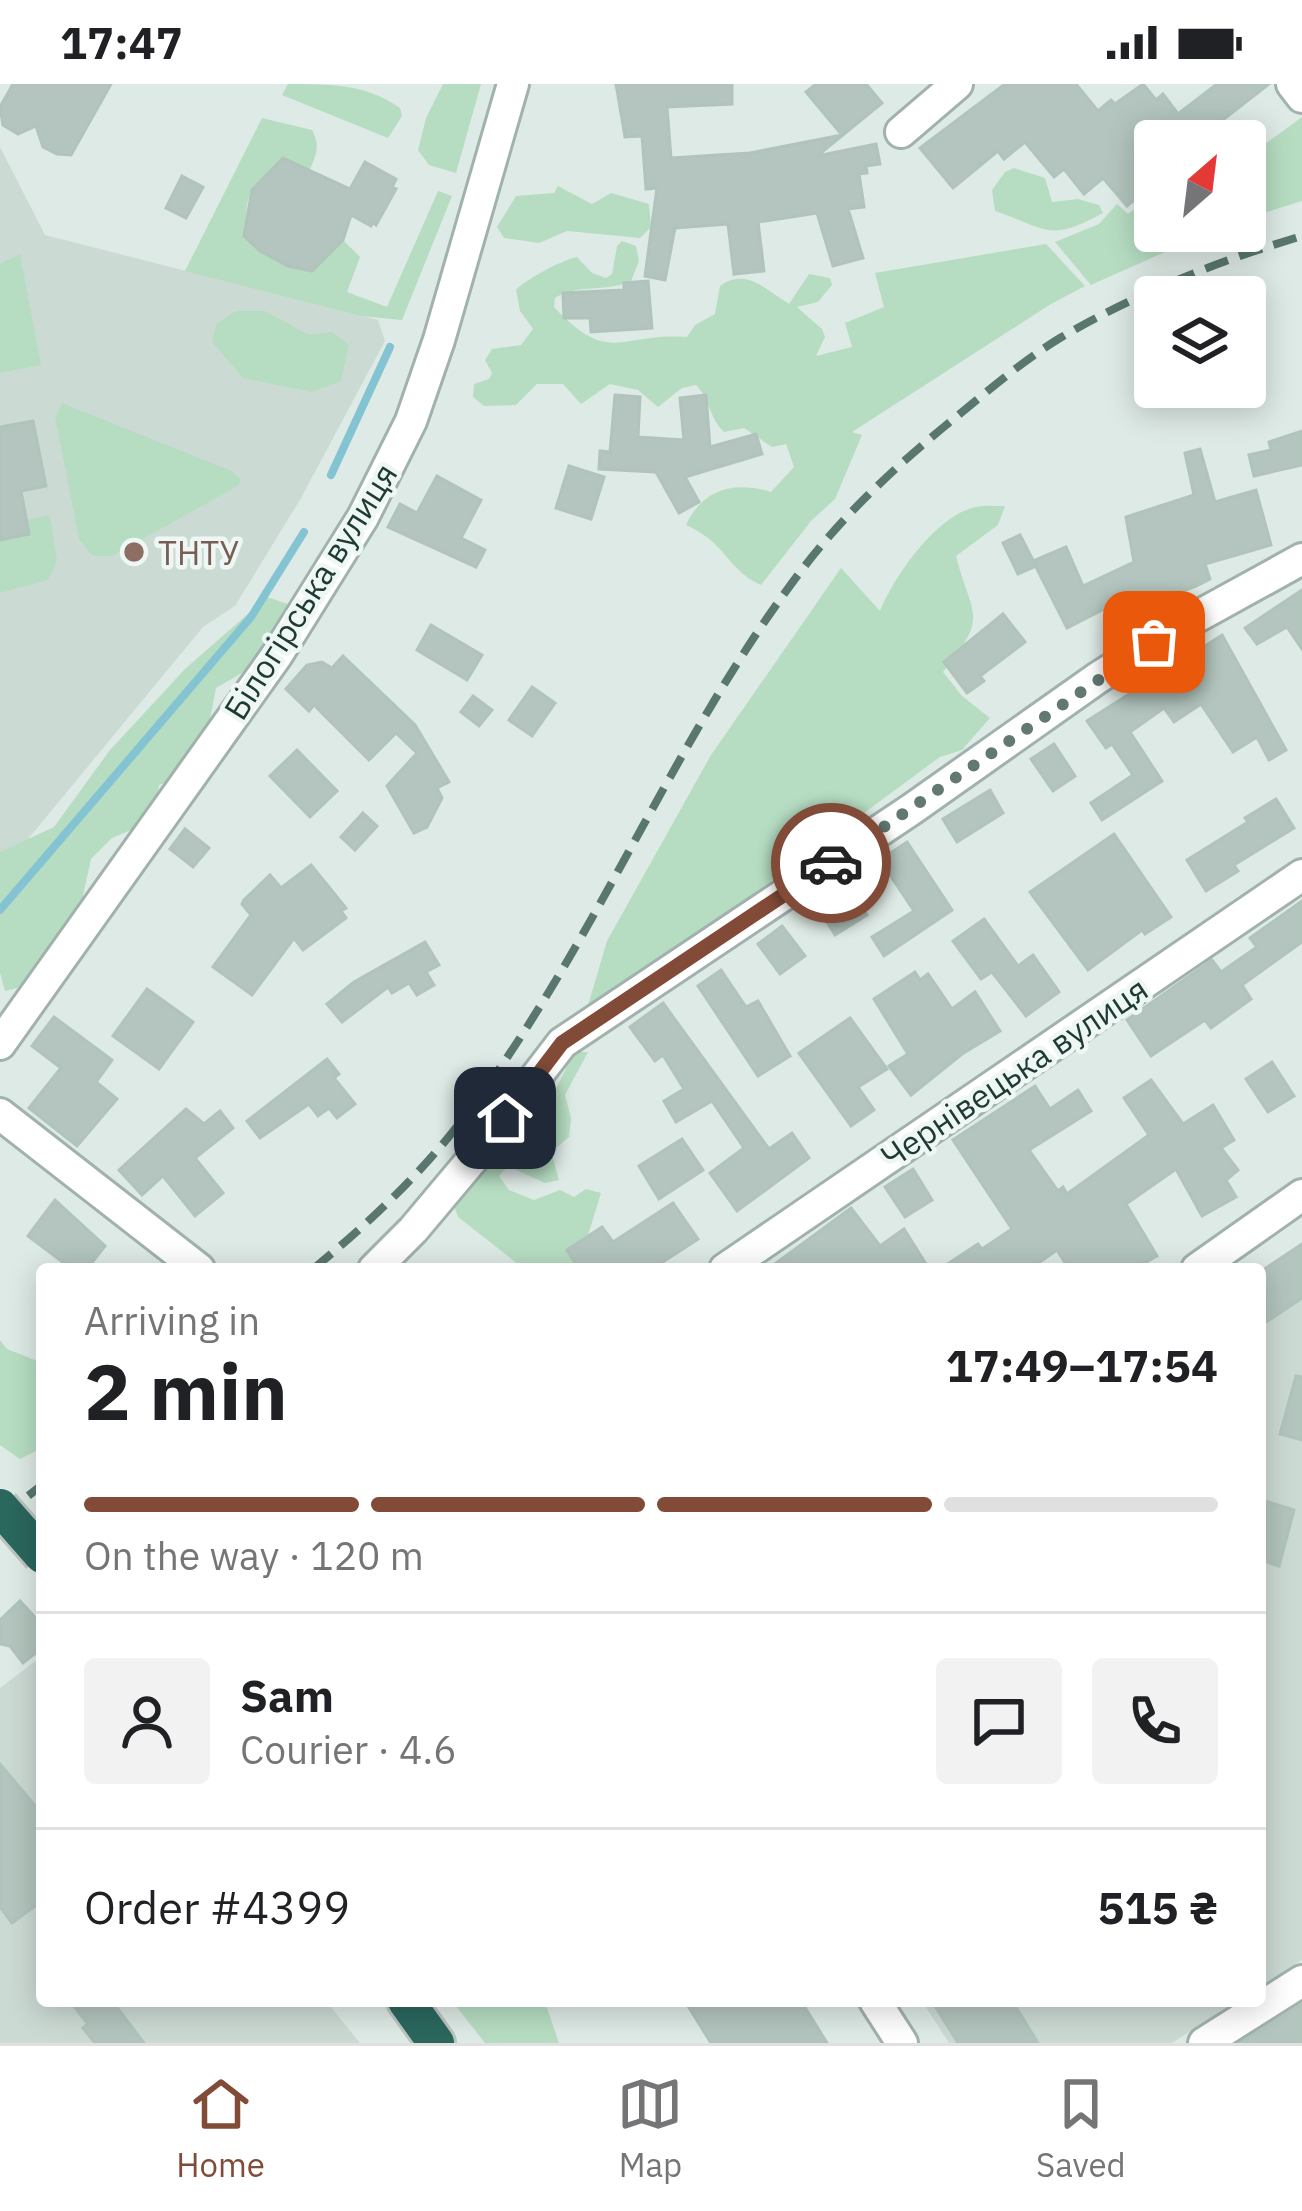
<!DOCTYPE html>
<meta charset="utf-8">
<style>
:root{--surface:#fff;--page:#f2f2f2;--text:#202124;--muted:#757577;--line:#e0e0e0;--accent:#814b38}
body{margin:0;font-family:"IBM Plex Sans",sans-serif;background:var(--page);color:var(--text);height:100vh;display:flex;flex-direction:column;font-size:45px;white-space:nowrap}
*{box-sizing:border-box;margin:0}
p{font-size:39px;color:var(--muted)}
.icon{flex:none;width:66px;height:66px;fill:none;stroke:currentColor;stroke-width:2;stroke-linecap:round;stroke-linejoin:round}
.map{position:relative;flex:1;overflow:hidden}
.panel{position:absolute;left:36px;top:1179px;width:1230px;height:744px;display:flex;flex-direction:column;background:var(--surface);border-radius:12px;box-shadow:0 6px 30px #0003}
.panel>*{flex:none}
.needle{width:78px;rotate:28deg}
.fabs{position:absolute;left:1134px;top:36px;display:grid;gap:24px}
.fabs a{display:grid;place-items:center;width:132px;height:132px;border-radius:12px;background:var(--surface);box-shadow:0 6px 30px #0003;font-size:60px}
.pin{position:absolute;display:grid;place-items:center;width:102px;height:102px;color:#fff;margin:-51px;border-radius:24px;box-shadow:0 6px 18px #0006}
.courier{position:absolute;display:grid;place-items:center;width:120px;height:120px;margin:-60px;border:9px solid #814b38;border-radius:50%;background:#fff;color:#222;box-shadow:0 3px 15px #0007}
.overview em{font-style:normal;font-weight:800}
.overview div{display:flex;flex-direction:column-reverse}
.overview{display:flex;align-items:center;justify-content:space-between;height:204px;padding:0 48px}
h1{font-size:78px;font-weight:800;line-height:90px}
.bar{display:grid;grid-template-columns:repeat(4,1fr);gap:18px 12px;align-content:center;height:144px;padding:0 48px}
.bar i{height:15px;border-radius:9px;background:var(--line)}
.bar .current{background:var(--accent)}
.bar p{grid-column:span 4}
.line{display:flex;align-items:center;gap:30px;padding:0 48px;border-top:3px solid var(--line)}
.line div{flex:1}
.round{display:grid;place-items:center;flex:none;width:126px;height:126px;border-radius:12px;background:var(--page)}
.status{display:flex;justify-content:space-between;align-items:center;height:84px;padding:0 60px;background:var(--surface);direction:ltr}
.status svg{height:33px;fill:currentColor}
.tabs{display:flex;justify-content:space-around;align-items:center;height:168px;border-top:3px solid var(--line);background:var(--surface);font-size:33px;color:var(--muted)}
.tabs a{display:grid;justify-items:center;gap:6px}
.tabs .current{color:var(--accent)}
.map>svg:first-child{display:block}
</style>
<div class="status"><b>17:47</b><svg viewBox="0 0 49 12"><path d="M0 12V9h3v3zM5 12V6h3v6zM10 12V3h3v9zM15 12V0h3v12zM26 1h20v11H26zM47 4h2v5h-2z"/></svg></div>
<div class="map">
<svg width="1302" height="1959" viewBox="0 0 1302 1959">
<rect width="100%" height="100%" fill="#deeae5"/>
<g fill="#ccdad4">
<polygon points="0,63 45,151 378,236 385,257 301,414 235,522 203,543 0,789"/>
<polygon points="1302,1160 1302,1876 1260,1903 1260,1188"/>
<polygon points="42,1572 42,1917 326,1917 360,1959 0,1959 0,1604"/>
<polygon points="922,1917 1238,1917 1172,1959 949,1959"/>
</g>
<g fill="#b6ddc2">
<path d="M288,0C330,0 366,0 400,24L402,32L388,54L282,11Z"/>
<polygon points="443,0 481,0 456,89 429,81 418,66 426,34"/>
<polygon points="1302,33 1302,117 1245,135 1245,75"/>
<path d="M262,34L312,46C320,61 317,70 310,85L283,74C267,104 240,97 248,144L320,178L343,156L360,173L347,208L387,223L438,107L452,112L402,236L361,232L185,187Z"/>
<path d="M1014,84L1045,94L1052,118L1078,115L1099,121L1103,129C1048,159 1048,145 995,127L992,106L1005,88Z"/>
<polygon points="558,102 592,120 611,109 649,120 651,143 640,154 567,147 539,159 504,154 497,143 516,112 554,109"/>
<polygon points="1155,110 1155,147 1212,147 1091,201 1055,158 1099,140 1117,120 1128,130"/>
<path d="M622,157L636,162L639,177L631,197C605,209 579,199 555,214L554,223C611,283 619,248 687,253L695,241L715,230L720,202C745,183 767,206 789,220L809,190L830,194L832,201L818,218L797,223L822,245L825,253L816,272L852,263L845,239L884,223L875,189L1046,160L1085,202L1051,220L852,348L862,351L835,415L811,437L761,501C727,486 727,459 686,441C703,404 735,397 771,408L794,383L786,360L772,363L744,344L724,348C708,332 711,316 696,301L682,304L658,323L638,306L610,300L581,320L563,300H537L516,321L484,322L473,313L474,300L489,295L492,289L485,276L492,265L521,261L533,245L520,227L516,206C526,195 562,176 577,173L592,189L606,194L612,190L617,162Z"/>
<polygon points="20,170 41,281 0,289 0,180"/>
<polygon points="236,227 265,227 309,251 332,248 349,261 341,297 312,308 243,294 212,258 216,240"/>
<polygon points="62,319 232,387 241,396 238,402 112,472 93,472 79,455 55,333"/>
<path d="M1005,422L998,441L956,472C972,534 990,530 943,588L962,612L990,634L962,666L940,673L584,935L607,857L711,671L841,484L880,527C894,493 936,431 976,423C985,421 996,422 1005,422Z"/>
<polygon points="50,431 57,477 48,496 0,509 0,456 26,436"/>
<polygon points="267,513 288,520 247,586 216,604 207,651 184,692 159,701 157,718 147,739 112,754 91,775 79,830 25,902 5,907 0,889 0,768 54,743 110,666 185,585"/>
<polygon points="574,968 588,968 565,1011 571,1034 569,1053 551,1068 559,1096 545,1099 508,1082 499,1092 509,1106 534,1116 560,1106 574,1113 586,1105 601,1109 585,1161 575,1174 577,1185 523,1184 458,1133 451,1114 486,1065 557,1003"/>
<polygon points="0,1256 7,1265 42,1279 42,1364 20,1375 0,1361"/>
<polygon points="452,1917 537,1917 547,1924 559,1959 485,1959"/>
</g>
<g fill="none" stroke-linecap="round" stroke-linejoin="round">
<g stroke="#83c3d2" stroke-width="8">
<polyline points="331,391 390,263"/>
<polyline points="0,826 251,533 304,448"/>
</g>
</g>
<g fill="#b3c5be" stroke="#b0c4bc" stroke-width="3">
<polygon points="13,0 111,0 71,71 57,70 43,63 36,42 18,50 3,41 0,23"/>
<polygon points="616,0 732,0 732,20 667,23 671,74 750,69 842,51 806,8 816,0 866,0 882,19 817,72 876,60 880,80 866,82 867,89 859,90 864,123 848,125 863,174 833,182 817,129 758,138 764,187 734,190 728,140 675,144 665,196 645,192 657,104 646,105 642,52 625,53"/>
<polygon points="1005,0 1076,0 1098,27 1111,16 1115,20 1143,0 1156,16 1163,10 1178,30 1217,0 1269,0 1211,45 1220,57 1132,57 1155,84 1155,99 1127,122 1103,94 1084,110 1064,85 1054,93 1025,58 1004,75 998,67 953,104 920,64"/>
<polygon points="283,74 350,105 365,78 396,95 392,103 396,105 376,141 373,138 371,142 351,131 343,156 312,187 288,182 260,167 244,152 252,106"/>
<polygon points="182,92 203,103 186,134 166,124"/>
<polygon points="648,197 652,244 591,248 590,234 564,234 563,209 624,206 624,199"/>
<polygon points="615,311 640,313 638,353 684,356 680,314 706,311 710,363 756,350 762,370 685,393 699,418 679,429 656,388 599,385 600,367 610,368"/>
<polygon points="33,337 46,402 21,407 29,450 0,456 0,343"/>
<polygon points="1302,347 1302,381 1254,392 1249,371 1271,366 1269,358"/>
<polygon points="1200,365 1215,418 1256,406 1271,461 1205,480 1210,495 1196,502 1172,511 1170,507 1120,532 1114,520 1067,544 1033,477 1066,463 1083,502 1134,478 1126,433 1194,411 1185,369"/>
<polygon points="569,382 604,393 591,435 556,424"/>
<polygon points="437,392 481,416 461,454 485,466 476,483 388,443 400,420 417,429"/>
<polygon points="1020,451 1036,482 1018,490 1003,459"/>
<polygon points="1302,506 1302,565 1287,543 1257,560 1245,544"/>
<polygon points="1003,530 1025,558 980,592 984,597 967,609 944,578"/>
<polygon points="431,541 482,571 467,596 417,566"/>
<polygon points="1222,551 1286,666 1269,676 1257,653 1233,668 1201,620 1174,638 1164,624 1130,648 1162,697 1102,736 1091,719 1133,691 1112,660 1106,664 1087,637"/>
<polygon points="343,572 415,641 449,698 437,704 442,714 427,743 414,749 387,702 417,669 396,649 369,676 314,621 309,627 286,605 307,581 322,578 332,584"/>
<polygon points="532,603 555,619 532,652 509,636"/>
<polygon points="473,612 492,626 479,642 461,628"/>
<polygon points="1054,660 1075,692 1053,707 1031,675"/>
<polygon points="297,666 337,707 310,733 270,692"/>
<polygon points="990,706 1003,729 957,758 943,735"/>
<polygon points="1276,715 1294,744 1234,781 1238,787 1206,807 1187,776 1248,738 1245,734"/>
<polygon points="363,729 377,742 355,766 341,753"/>
<polygon points="185,745 209,764 193,783 170,765"/>
<polygon points="1114,750 1171,833 1145,850 1142,846 1088,886 1030,808"/>
<polygon points="907,758 952,826 884,872 872,853 914,827 880,776"/>
<polygon points="311,781 346,824 341,827 346,834 303,866 294,854 252,911 213,883 251,831 242,820 244,816 270,791 281,804"/>
<polygon points="847,799 867,831 835,851 815,818"/>
<polygon points="1302,817 1302,858 1242,901 1251,915 1211,944 1205,936 1151,972 1127,936 1212,876 1221,888 1257,863 1250,854"/>
<polygon points="984,835 1018,882 1033,871 1059,908 1026,932 992,888 981,895 953,857"/>
<polygon points="782,842 805,872 780,890 758,860"/>
<polygon points="425,858 439,881 426,888 434,901 417,911 409,899 392,909 388,903 342,938 327,920 354,898"/>
<polygon points="721,886 746,923 758,917 790,972 758,992 698,902"/>
<polygon points="915,888 920,896 928,890 952,925 975,908 1000,947 962,970 911,1011 889,982 908,970 874,915"/>
<polygon points="147,905 193,938 159,985 113,952"/>
<polygon points="663,919 769,1065 792,1049 809,1074 737,1127 710,1089 744,1064 712,1017 676,1038 664,1017 684,1005 663,971 655,977 630,943"/>
<polygon points="54,933 112,976 96,998 117,1015 77,1062 29,1024 61,984 32,962"/>
<polygon points="850,934 887,985 858,1003 874,1026 851,1042 799,969"/>
<polygon points="327,975 339,990 334,994 355,1020 337,1034 329,1024 318,1032 309,1020 260,1054 247,1037"/>
<polygon points="1272,978 1294,1012 1268,1028 1246,995"/>
<polygon points="1151,996 1183,1040 1213,1021 1234,1056 1221,1064 1238,1086 1226,1096 1236,1113 1202,1132 1176,1085 1126,1120 1157,1172 1134,1185 1069,1185 1057,1166 1030,1185 940,1185 978,1160 982,1165 1012,1145 953,1056 1035,1002 1050,1025 1078,1006 1091,1027 1029,1066 1058,1107 1063,1103 1067,1110 1149,1051 1124,1014"/>
<polygon points="186,1025 204,1040 220,1027 233,1044 195,1074 223,1109 195,1132 163,1092 142,1111 119,1086"/>
<polygon points="682,1055 703,1086 659,1115 639,1082"/>
<polygon points="913,1085 932,1116 905,1133 885,1103"/>
<polygon points="55,1116 105,1162 87,1185 72,1185 28,1152"/>
<polygon points="673,1119 698,1155 652,1185 579,1185 567,1166 602,1143 613,1158"/>
<polygon points="851,1124 880,1162 904,1145 929,1185 768,1185"/>
<polygon points="1302,1160 1302,1214 1260,1242 1260,1188"/>
<polygon points="1296,1292 1302,1293 1302,1356 1280,1350"/>
<polygon points="1265,1417 1294,1426 1279,1482 1260,1476 1260,1434"/>
<polygon points="20,1517 42,1541 42,1564 23,1579 10,1562 0,1560 0,1536"/>
<polygon points="0,1680 42,1730 42,1817 12,1839 0,1823"/>
<polygon points="70,1917 112,1917 144,1959 95,1959 83,1944 88,1940"/>
<polygon points="685,1917 801,1917 827,1959 711,1959"/>
<polygon points="932,1917 1012,1917 1038,1959 958,1959"/>
<polygon points="1302,1920 1302,1959 1240,1959"/>
</g>
<g fill="none" stroke-linecap="round" stroke-linejoin="round">
<g stroke="#a1b2ac" stroke-width="36">
<g id="street">
<polyline points="1292,0 1302,13"/>
<polyline points="901,48 957,0"/>
<polyline points="0,960 277,571 363,433 411,337 439,256 513,0"/>
<polyline points="0,1030 199,1185"/>
<polyline points="374,1185 413,1146 476,1071 562,959 912,725 1099,593 1182,541 1302,475"/>
<polyline points="725,1185 1302,791"/>
<polyline points="1197,1185 1302,1111"/>
<polyline points="875,1917 902,1959"/>
<polyline points="1204,1959 1302,1897"/>
</g>
</g>
<g stroke="#bcc4c2" stroke-width="42">
<polyline id="highway" points="406,1917 436,1959"/>
</g>
<use href="#street" stroke="#fff" stroke-width="30"/>
<use href="#highway" stroke="#2a675d" stroke-width="36"/>
<g stroke="#59766f" stroke-width="8" stroke-dasharray="24 12" stroke-linecap="butt">
<path d="M313,1185C369,1139 422,1089 466,1031C596,860 673,654 804,483C844,431 894,384 945,342C982,312 1019,279 1060,254C1135,210 1218,177 1302,152"/>
<polyline points="0,1434 42,1401"/>
</g>
<g stroke="#bcc4c2" stroke-width="42" stroke-linecap="butt">
<polyline id="highway-bridge" points="0,1423 42,1471"/>
</g>
<use href="#highway-bridge" stroke="#2a675d" stroke-width="36"/>
</g>
<g fill="none" stroke-linecap="round" stroke-linejoin="round">
<polyline stroke="#627872" stroke-width="12" stroke-dasharray="0 21.6" points="831,779 1154,558"/>
<polyline stroke="#814b38" stroke-width="15" points="505,1034 562,959 831,779"/>
</g>
<circle fill="#8d6e63" stroke="#eef7f3" stroke-width="4.5" cx="134" cy="468" r="12"/>
<g text-anchor="middle" dominant-baseline="central" stroke-width="9" stroke-linejoin="round" paint-order="stroke">
<g font-size="33" fill="#785e54" stroke="#eef7f3" text-anchor="start">
<text x="158" y="468">ТНТУ</text>
</g>
<g font-size="33" fill="#1f3a34" stroke="#eef7f3">
<text transform="translate(310 507) rotate(-58)">Білогірська вулиця</text>
<text transform="translate(1014 988) rotate(-34)">Чернівецька вулиця</text>
</g>
</g>
</svg>
<div class="fabs">
<a><svg class="needle" viewBox="-14 -14 28 28"><path d="M0-13l5 13h-10z" fill="#e53935"/><path d="M0 13l5-13h-10z" fill="#757577"/></svg></a>
<a><svg class="icon" aria-label="layers" viewBox="0 0 24 24"><path d="M12 4l9 5-9 5-9-5zM3 14l9 5 9-5"/></svg></a>
</div>
<div class="pin" style="left:1154px;top:558px;background:#ea580c"><svg class="icon" aria-label="bag" viewBox="0 0 24 24"><path d="M5 8h14l-1 12H6zM9 8a3 3 0 0 1 6 0"/></svg></div>
<div class="pin" style="left:505px;top:1034px;background:#1f2937"><svg class="icon" aria-label="home" viewBox="0 0 24 24"><path d="M3 11l9-7 9 7M6 9v11h12V9"/></svg></div>
<div class="courier" style="left:831px;top:779px"><svg class="icon" aria-label="car" viewBox="0 0 24 24"><path d="M5 17H2v-5l4-1 3-4h7l3 4 3 1v5h-3M9 17h6M6 11h13"/><circle cx="7" cy="17" r="2"/><circle cx="17" cy="17" r="2"/></svg></div>
<section class="panel">
<div class="overview"><div><h1>2 min</h1><p>Arriving in</p></div><em>17:49–17:54</em></div>
<div class="bar"><i class="current"></i><i class="current"></i><i class="current"></i><i></i><p>On the way · 120 m</p></div>
<div class="line" style="height:216px"><a class="round"><svg class="icon" aria-label="person" viewBox="0 0 24 24"><circle cx="12" cy="8" r="4"/><path d="M4 21q1-7 8-7t8 7"/></svg></a><div><b>Sam</b><p>Courier · 4.6</p></div><a class="round"><svg class="icon" aria-label="chat" viewBox="0 0 24 24"><path d="M4 5h16v11H9l-5 4z"/></svg></a><a class="round"><svg class="icon" aria-label="phone" viewBox="0 0 24 24"><path d="M5 4h4l2 5-3 2q2 4 5 5l2-3 5 2v4C11 20 4 13 5 4z"/></svg></a></div>
<div class="line" style="height:156px"><div>Order #4399</div><b>515 ₴</b></div>
</section>
</div>
<nav class="tabs">
<a class="current"><svg class="icon" aria-label="home" viewBox="0 0 24 24"><path d="M3 11l9-7 9 7M6 9v11h12V9"/></svg>Home</a>
<a><svg class="icon" aria-label="map" viewBox="0 0 24 24"><path d="M3 6l6-2 6 2 6-2v14l-6 2-6-2-6 2zM9 4v14M15 6v14"/></svg>Map</a>
<a><svg class="icon" aria-label="saved" viewBox="0 0 24 24"><path d="M7 4h10v16l-5-4-5 4z"/></svg>Saved</a>
</nav>
